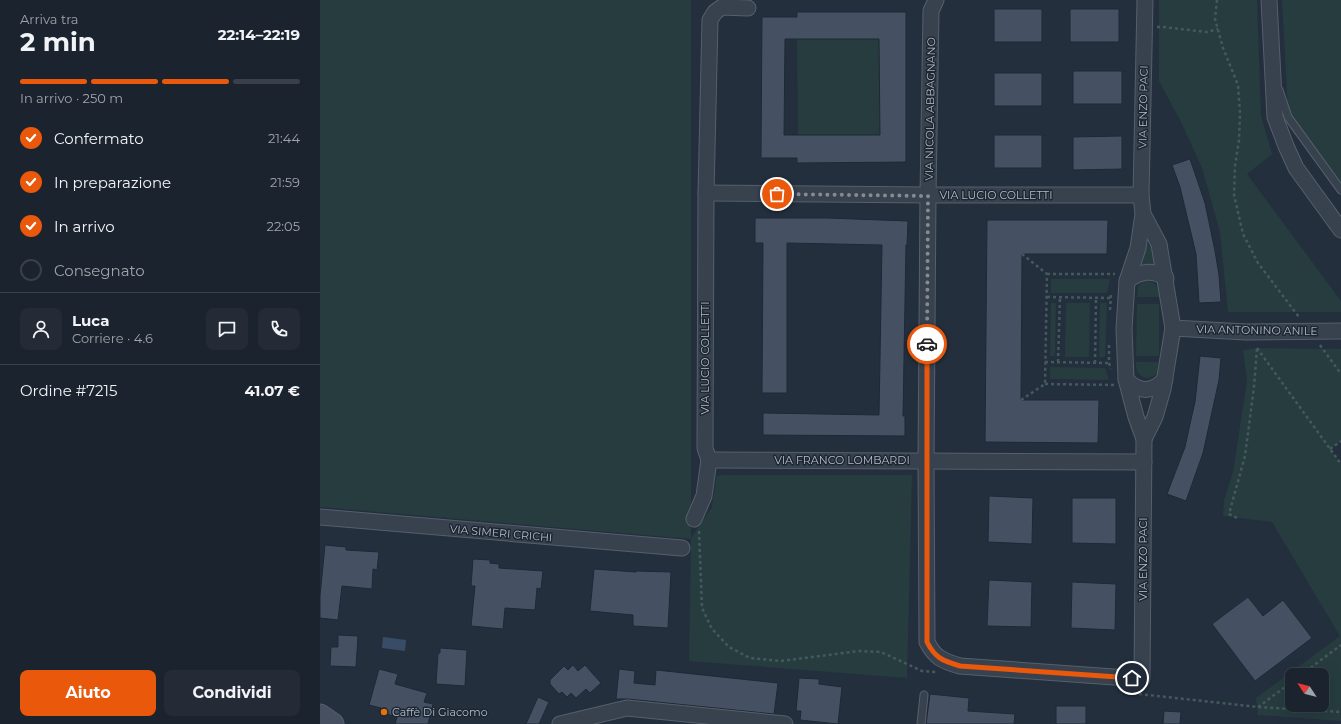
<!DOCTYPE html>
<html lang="it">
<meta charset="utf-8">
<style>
:root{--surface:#1b232e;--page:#242b36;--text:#f1f3f6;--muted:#a0a4aa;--line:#39404a;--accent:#ea580c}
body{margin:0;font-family:Montserrat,sans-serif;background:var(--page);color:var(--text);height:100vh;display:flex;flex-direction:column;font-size:15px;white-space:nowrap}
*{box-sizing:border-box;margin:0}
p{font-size:13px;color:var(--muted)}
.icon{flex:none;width:22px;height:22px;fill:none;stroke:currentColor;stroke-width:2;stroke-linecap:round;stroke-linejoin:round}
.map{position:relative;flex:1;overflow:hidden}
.sheet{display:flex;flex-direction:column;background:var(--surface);width:320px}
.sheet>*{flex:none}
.needle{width:26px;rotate:306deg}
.buttons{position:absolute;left:965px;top:668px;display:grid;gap:8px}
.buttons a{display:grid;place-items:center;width:44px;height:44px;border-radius:8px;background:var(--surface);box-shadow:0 4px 16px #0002,0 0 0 1px var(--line);font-size:20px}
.pin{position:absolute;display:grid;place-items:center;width:34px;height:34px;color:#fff;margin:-17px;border:2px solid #fff;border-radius:50%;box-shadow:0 1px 4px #0007}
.courier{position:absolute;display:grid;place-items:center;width:40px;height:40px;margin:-20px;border:3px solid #ea580c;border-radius:50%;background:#fff;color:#222;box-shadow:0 1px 5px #0007}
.overview em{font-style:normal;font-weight:700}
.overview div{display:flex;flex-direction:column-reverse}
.overview{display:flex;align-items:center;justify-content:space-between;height:68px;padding:0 20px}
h1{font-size:26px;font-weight:700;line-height:30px}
.bar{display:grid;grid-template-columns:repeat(4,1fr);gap:6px 4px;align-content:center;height:48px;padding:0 20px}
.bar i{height:5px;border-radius:3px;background:var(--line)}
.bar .selected{background:var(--accent)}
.bar p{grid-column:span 4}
.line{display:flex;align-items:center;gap:10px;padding:0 20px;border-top:1px solid var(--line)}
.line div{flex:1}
.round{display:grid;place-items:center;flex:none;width:42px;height:42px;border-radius:8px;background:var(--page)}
ol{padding:0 20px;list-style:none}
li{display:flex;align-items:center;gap:12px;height:44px}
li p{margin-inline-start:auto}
li .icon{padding:4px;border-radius:50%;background:var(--accent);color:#fff;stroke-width:4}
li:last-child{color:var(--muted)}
li i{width:22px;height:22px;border:2px solid var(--line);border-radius:50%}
.cta{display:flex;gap:8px;margin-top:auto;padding:8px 20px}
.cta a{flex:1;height:46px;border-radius:8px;background:var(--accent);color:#fff;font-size:16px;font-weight:700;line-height:46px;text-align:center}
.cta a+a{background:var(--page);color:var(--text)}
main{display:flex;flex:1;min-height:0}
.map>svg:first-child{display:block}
</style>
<main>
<section class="sheet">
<div class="overview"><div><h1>2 min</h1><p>Arriva tra</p></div><em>22:14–22:19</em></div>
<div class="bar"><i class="selected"></i><i class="selected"></i><i class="selected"></i><i></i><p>In arrivo · 250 m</p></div>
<ol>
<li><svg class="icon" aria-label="check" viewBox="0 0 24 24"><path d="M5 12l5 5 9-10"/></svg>Confermato<p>21:44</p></li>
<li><svg class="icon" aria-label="check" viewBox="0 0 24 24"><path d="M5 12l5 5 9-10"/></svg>In preparazione<p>21:59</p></li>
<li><svg class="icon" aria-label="check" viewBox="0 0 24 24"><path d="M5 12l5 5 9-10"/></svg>In arrivo<p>22:05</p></li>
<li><i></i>Consegnato</li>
</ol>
<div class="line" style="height:72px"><a class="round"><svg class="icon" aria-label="person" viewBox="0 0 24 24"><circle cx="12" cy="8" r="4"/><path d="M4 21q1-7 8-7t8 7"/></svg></a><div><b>Luca</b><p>Corriere · 4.6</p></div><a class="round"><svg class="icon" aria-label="chat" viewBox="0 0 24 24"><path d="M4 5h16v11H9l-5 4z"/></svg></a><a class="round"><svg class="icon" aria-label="phone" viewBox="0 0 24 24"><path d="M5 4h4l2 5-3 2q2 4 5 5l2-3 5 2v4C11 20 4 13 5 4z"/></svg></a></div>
<div class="line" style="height:52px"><div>Ordine #7215</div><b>41.07 €</b></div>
<div class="cta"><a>Aiuto</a><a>Condividi</a></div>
</section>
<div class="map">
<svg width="1021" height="724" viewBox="0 0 1021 724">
<rect width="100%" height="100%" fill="#242f3e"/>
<g fill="#263c3f" fill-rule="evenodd">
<polygon points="0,0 371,0 371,538 392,507 396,480 397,476 402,475 592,475 587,678 369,661 371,539 0,507"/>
<polygon points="839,0 937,0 941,116 952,154 927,174 1021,301 1021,312 908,312 900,232 882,168 862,124 839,81"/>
<polygon points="962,0 1021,0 1021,185 968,111"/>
<polygon points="477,39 559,39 560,135 478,135"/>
<polygon points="827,244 831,245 835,266 830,265 821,266"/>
<polygon points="731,279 790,279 787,293 731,293"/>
<path d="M824,281C835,280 839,287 839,297H817L818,286Z"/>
<polygon points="731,303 736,303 735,356 730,356"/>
<polygon points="746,303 770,303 769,357 745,357"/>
<polygon points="780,303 787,303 785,357 779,357"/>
<polygon points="817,304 839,304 839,356 816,356"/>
<path d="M937,348L1021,349V441L1011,449L1021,464V721L938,715L936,698L1020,636L952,522L903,516L904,500L913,472L927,381L923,350ZM972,675H1002V705H972Z"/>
<path d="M816,362H838L837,373C826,384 815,375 816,362Z"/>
<polygon points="730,367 785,368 789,380 730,379"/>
</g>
<polygon fill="#394c67" points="63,637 86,640 85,651 62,648"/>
<g fill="#455162" stroke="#1f2835" fill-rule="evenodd">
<rect x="674" y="9" width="48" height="33"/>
<rect x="750" y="9" width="49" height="33"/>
<path d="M477,12H586V162L477,163V158H441L442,17H477ZM465,39H559L560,135H464Z"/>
<rect x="753" y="71" width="49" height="33"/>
<rect x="674" y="73" width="48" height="33"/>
<rect x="674" y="135" width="48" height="33"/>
<polygon points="802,136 802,169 753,170 753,137"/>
<polygon points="870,159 885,203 895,251 899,275 901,302 879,303 876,254 860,187 852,165"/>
<polygon points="435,218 507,218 588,221 587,245 586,245 583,416 585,416 585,436 443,435 443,413 559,415 562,245 467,243 467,393 442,393 443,243 435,243"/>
<polygon points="667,220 788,220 787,254 702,254 701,400 779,400 778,443 665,442"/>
<polygon points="880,356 901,358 899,380 883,453 866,501 847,494 865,447 870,424 875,402"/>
<polygon points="669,496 713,498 712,544 668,542"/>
<polygon points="752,498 796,498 796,544 752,543"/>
<polygon points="5,545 26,547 26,550 59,552 57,570 53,569 52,589 22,586 18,620 0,618 0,596"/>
<polygon points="153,559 170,560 170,563 179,564 179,568 223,571 221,589 217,588 215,610 185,608 183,629 151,626 155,586 151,586"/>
<polygon points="274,569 316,572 316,571 351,572 348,628 313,626 313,615 270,611"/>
<polygon points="669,580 712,582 711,627 667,626"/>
<polygon points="752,582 796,584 795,630 751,628"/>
<polygon points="928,597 943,616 963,600 992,638 935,681 892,624"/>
<polygon points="18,635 38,636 36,667 10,666 11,647 18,647"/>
<polygon points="120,648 147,650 145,686 116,684 118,653 120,653"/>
<polygon points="253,665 258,671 265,665 281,683 270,693 266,689 256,698 251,693 247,697 242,692 239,694 230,684 230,680 244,666 248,670"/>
<polygon points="59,669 78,674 75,684 107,693 104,702 113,704 108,724 75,724 77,717 59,712 61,708 49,705"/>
<polygon points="299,669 315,671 314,683 335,685 336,670 458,683 454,714 308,699 296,699"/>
<polygon points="479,678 499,679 499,684 522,687 518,724 480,720 481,711 476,711"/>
<polygon points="610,694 649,698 648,711 695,714 694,724 606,724"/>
<polygon points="218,697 229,702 219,724 206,724"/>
<rect x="736" y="706" width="30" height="18"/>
<polygon points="844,711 861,712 860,724 843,724"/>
</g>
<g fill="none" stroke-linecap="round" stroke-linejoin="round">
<g stroke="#565f6c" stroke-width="9">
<g id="lane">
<polyline points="959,90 968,117 1021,190"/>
<polyline points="601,724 604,695"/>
</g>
</g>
<g stroke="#565f6c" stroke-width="17">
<g id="street">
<path d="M616,0L611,11L608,195L606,461L607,642C615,658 623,661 640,666L822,679L824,439"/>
<polyline points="949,0 955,117 966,146 976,168 1021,230"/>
<polyline points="386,193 608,195 821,195"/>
<polyline points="823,214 839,244 853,328 843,389 835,417 824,439 816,417 806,379 804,329 807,281 818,248 823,214 821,195 825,0"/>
<path d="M807,281C820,271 832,269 846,278"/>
<polyline points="853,328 926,332 1021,331"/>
<path d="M806,379C818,393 833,393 845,379"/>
<polyline points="389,460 824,462"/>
<polyline points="0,517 362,548"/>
<polyline points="374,519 384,496 389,460 385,448 386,193 390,20 395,12 402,7 428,8"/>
<polyline points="240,724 307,708 465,724"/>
</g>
</g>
<g stroke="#565f6c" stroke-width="23">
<polyline id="secondary" points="0,715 13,724"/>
</g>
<g stroke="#44595c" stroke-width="2.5" stroke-dasharray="3 3" stroke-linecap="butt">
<polyline points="897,0 895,19 903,48 918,85 920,113 919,140 915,166 914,195 923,234 938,263 979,317"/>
<polyline points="837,27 843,27 887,32 898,29"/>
<polyline points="727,274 795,274"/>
<polyline points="727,297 791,298"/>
<polyline points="790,310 791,295"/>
<polyline points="789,345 789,363 791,369"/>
<polyline points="1000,345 1021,374"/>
<polyline points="937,348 1021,464"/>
<polyline points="725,362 790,363"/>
<polyline points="738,362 740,297"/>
<polyline points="775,363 776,298"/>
<polyline points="725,384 794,385"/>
<polyline points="701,400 725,384 727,274 702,254"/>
<polyline points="1010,449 1021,441"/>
<polyline points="917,518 909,514 925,456 934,387 937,348"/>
<polyline points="379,531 382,608 392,629 409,647 430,658 461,661 539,651 561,652 602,671 616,672"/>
<polyline points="981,675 1021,645"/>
<polyline points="819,694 938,707 1021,712"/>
<polyline points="938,707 972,682"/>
</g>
<use href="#lane" stroke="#38414e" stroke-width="7"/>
<use href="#street" stroke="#38414e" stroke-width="15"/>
<use href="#secondary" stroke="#465061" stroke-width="21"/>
</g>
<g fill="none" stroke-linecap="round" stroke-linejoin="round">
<polyline stroke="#828b98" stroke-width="4" stroke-dasharray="0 7.2" points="457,194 608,196 607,344"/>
<path stroke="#ea580c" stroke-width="5" d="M607,344V642C615,658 623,661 640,666L812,678"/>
</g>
<circle fill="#e8710a" stroke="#1d2633" stroke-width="1.5" cx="64" cy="712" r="4"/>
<g text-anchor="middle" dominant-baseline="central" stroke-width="3" stroke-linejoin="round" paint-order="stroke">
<g font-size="11" fill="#b4bcc9" stroke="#1d2633">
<text transform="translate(823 107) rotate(-89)">VIA ENZO PACI</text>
<text transform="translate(610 109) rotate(-89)">VIA NICOLA ABBAGNANO</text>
<text x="676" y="195">VIA LUCIO COLLETTI</text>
<text transform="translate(937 330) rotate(1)">VIA ANTONINO ANILE</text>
<text transform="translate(385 358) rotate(-90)">VIA LUCIO COLLETTI</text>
<text x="522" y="460">VIA FRANCO LOMBARDI</text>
<text transform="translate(181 533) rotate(5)">VIA SIMERI CRICHI</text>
<text transform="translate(823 559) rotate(-90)">VIA ENZO PACI</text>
</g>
<g font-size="11" fill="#b4bcc9" stroke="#1d2633" text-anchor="start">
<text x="72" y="712">Caffè Di Giacomo</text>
</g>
</g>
</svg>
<div class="buttons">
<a><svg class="needle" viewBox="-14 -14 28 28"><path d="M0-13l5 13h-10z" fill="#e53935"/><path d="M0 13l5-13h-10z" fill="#a0a4aa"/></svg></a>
</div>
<div class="pin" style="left:457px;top:194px;background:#ea580c"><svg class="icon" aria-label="bag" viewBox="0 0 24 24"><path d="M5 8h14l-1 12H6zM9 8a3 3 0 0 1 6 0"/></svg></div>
<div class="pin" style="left:812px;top:678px;background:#1f2937"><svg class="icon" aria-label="home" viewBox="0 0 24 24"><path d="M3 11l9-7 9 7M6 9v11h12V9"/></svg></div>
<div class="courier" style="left:607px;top:344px"><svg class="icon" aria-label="car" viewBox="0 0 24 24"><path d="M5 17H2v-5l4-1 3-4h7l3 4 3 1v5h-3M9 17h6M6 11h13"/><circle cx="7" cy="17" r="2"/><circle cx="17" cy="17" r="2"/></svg></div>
</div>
</main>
